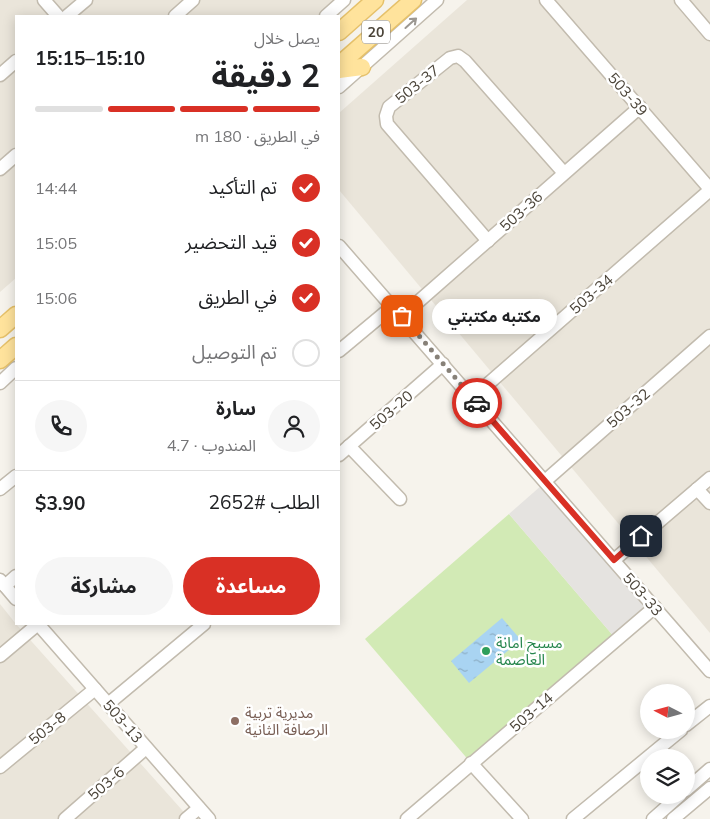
<!DOCTYPE html>
<html lang="ar">
<meta charset="utf-8">
<style>
:root{--surface:#fff;--page:#f6f6f6;--text:#202124;--muted:#757577;--line:#e0e0e0;--accent:#d93025}
body{margin:0;font-family:Mulish,"Noto Sans Arabic",sans-serif;background:var(--page);color:var(--text);direction:rtl;height:100vh;display:flex;flex-direction:column;font-size:19px;white-space:nowrap}
*{box-sizing:border-box;margin:0}
p{font-size:16px;color:var(--muted)}
.icon{flex:none;width:28px;height:28px;fill:none;stroke:currentColor;stroke-width:2;stroke-linecap:round;stroke-linejoin:round}
.map{position:relative;flex:1;overflow:hidden;direction:ltr}
.details{position:absolute;left:15px;top:15px;width:325px;height:610px;display:flex;flex-direction:column;background:var(--surface);border-radius:0px;box-shadow:0 2px 12px #0003;direction:rtl}
.details>*{flex:none}
.needle{width:32px;rotate:276deg}
.controls{position:absolute;left:640px;top:684px;display:grid;gap:10px}
.controls a{display:grid;place-items:center;width:55px;height:55px;border-radius:50%;background:var(--surface);box-shadow:0 2px 12px #0003;font-size:25px}
.pin{position:absolute;display:grid;place-items:center;width:42px;height:42px;color:#fff;margin:-21px;border-radius:10px;box-shadow:0 2px 8px #0006}
.courier{position:absolute;display:grid;place-items:center;width:50px;height:50px;margin:-25px;border:4px solid #d93025;border-radius:50%;background:#fff;color:#222;box-shadow:0 1px 6px #0007}
.bubble{position:absolute;height:35px;border-radius:18px;background:var(--surface);box-shadow:0 2px 12px #0003;font-size:16px;font-weight:700;line-height:35px;text-align:center;direction:rtl}
.overview em{font-style:normal;font-weight:700}
.overview div{display:flex;flex-direction:column-reverse}
.overview{display:flex;align-items:center;justify-content:space-between;height:85px;padding:0 20px}
h1{font-size:32px;font-weight:700;line-height:38px}
.bar{display:grid;grid-template-columns:repeat(4,1fr);gap:8px 5px;align-content:center;height:60px;padding:0 20px}
.bar i{height:6px;border-radius:4px;background:var(--line)}
.bar .current{background:var(--accent)}
.bar p{grid-column:span 4}
.line{display:flex;align-items:center;gap:12px;padding:0 20px;border-top:1px solid var(--line)}
.line div{flex:1}
.round{display:grid;place-items:center;flex:none;width:52px;height:52px;border-radius:26px;background:var(--page)}
ol{padding:0 20px;list-style:none}
li{display:flex;align-items:center;gap:15px;height:55px}
li p{margin-inline-start:auto}
li .icon{padding:5px;border-radius:50%;background:var(--accent);color:#fff;stroke-width:4}
li:last-child{color:var(--muted)}
li i{width:28px;height:28px;border:2px solid var(--line);border-radius:50%}
.action{display:flex;gap:10px;margin-top:auto;padding:10px 20px}
.action a{flex:1;height:58px;border-radius:30px;background:var(--accent);color:#fff;font-size:20px;font-weight:700;line-height:58px;text-align:center}
.action a+a{background:var(--page);color:var(--text)}
.map>svg:first-child{display:block}
</style>
<div class="map">
<svg width="710" height="819" viewBox="0 0 710 819">
<defs>
<pattern id="water-ripples" width="26" height="14" patternUnits="userSpaceOnUse" patternTransform="scale(1.25)"><rect width="26" height="14" fill="#a9d4f2"/><path d="M2 4q2-2 4 0t4 0M15 11q2-2 4 0t4 0" fill="none" stroke="#8caec5"/></pattern>
</defs>
<rect width="100%" height="100%" fill="#f6f3ec"/>
<g fill="#eae5da">
<polygon points="0,0 339,0 320,16 16,16 16,278 0,292"/>
<polygon points="467,0 710,0 710,633 339,190 339,113"/>
<polygon points="0,604 16,624 190,819 0,819"/>
</g>
<polygon fill="#d2eab5" points="509,514 616,639 471,763 365,639"/>
<polygon fill="#e5e3e0" points="542,485 650,610 616,639 509,514"/>
<polygon fill="url(#water-ripples)" points="502,618 521,640 469,683 451,661"/>
<g fill="none" stroke-linecap="round" stroke-linejoin="round">
<g stroke="#c2bbae" stroke-width="15">
<g id="minor">
<polyline points="44,0 58,16"/>
<polyline points="546,0 710,189"/>
<polyline points="681,0 710,34"/>
<polyline points="67,16 86,0"/>
<polyline points="175,16 193,0"/>
<polyline points="326,16 344,0"/>
<polyline points="0,75 16,61"/>
<polyline points="339,87 437,0"/>
<polyline points="0,169 16,155"/>
<polyline points="488,241 387,124 386,116 389,107 450,58 458,56 465,61 564,173"/>
<polyline points="339,246 710,671"/>
<polyline points="402,316 640,107"/>
<polyline points="339,351 393,306"/>
<polyline points="0,383 16,368"/>
<polyline points="473,397 710,190"/>
<polyline points="349,446 400,499"/>
<polyline points="339,455 443,364"/>
<polyline points="545,481 710,336"/>
<polyline points="0,489 16,476"/>
<polyline points="697,489 710,503"/>
<polyline points="614,560 710,478"/>
<polyline points="0,580 16,599"/>
<polyline points="5,586 16,576"/>
<polyline points="38,624 209,819"/>
<polyline points="0,656 38,624"/>
<polyline points="108,704 204,624"/>
<polyline points="686,725 710,706"/>
<polyline points="471,763 522,819"/>
<polyline points="0,767 95,689"/>
<polyline points="686,790 710,769"/>
<polyline points="65,819 146,748"/>
<polyline points="186,819 199,808"/>
<polyline points="407,819 655,607"/>
<polyline points="573,819 681,730"/>
<polyline points="653,819 680,795"/>
<polyline points="673,819 710,788"/>
</g>
</g>
<g stroke="#e6c16a" stroke-width="19">
<g id="major">
<polyline points="339,32 375,0"/>
<polyline points="339,65 413,0"/>
<polyline points="339,70 362,67"/>
<polyline points="0,329 16,315"/>
<polyline points="0,360 16,346"/>
</g>
</g>
<use href="#minor" stroke="#fff" stroke-width="12"/>
<use href="#major" stroke="#ffe39c" stroke-width="16"/>
</g>
<defs><path id="oneway-shaft" d="M-6 0H5M1.5-3L5.5 0L1.5 3" fill="none" stroke-width="1.6" stroke-linecap="round" stroke-linejoin="round" transform="scale(1.25)"/></defs>
<use stroke="#9c9892" href="#oneway-shaft" transform="translate(411 23) rotate(-42)"/>
<g fill="none" stroke-linecap="round" stroke-linejoin="round">
<polyline stroke="#878178" stroke-width="5" stroke-dasharray="0 9" points="402,316 477,403"/>
<polyline stroke="#d93025" stroke-width="6" points="477,403 614,560 641,536"/>
</g>
<circle fill="#2e9e5b" stroke="#fff" stroke-width="2" cx="486" cy="651" r="5"/>
<circle fill="#8d6e63" stroke="#fff" stroke-width="2" cx="235" cy="721" r="5"/>
<g text-anchor="middle" dominant-baseline="central" stroke-width="5" stroke-linejoin="round" paint-order="stroke">
<rect fill="#fff" stroke="#817c74" stroke-width="1" x="362" y="20.5" width="28" height="23" rx="4"/>
<g font-size="14" font-weight="bold" fill="#4b4439">
<text x="376" y="32">20</text>
</g>
<g font-size="15" fill="#4b4439" stroke="#fff">
<text transform="translate(417 84) rotate(-39)">503-37</text>
<text transform="translate(628 94) rotate(49)">503-39</text>
<text transform="translate(521 211) rotate(-42)">503-36</text>
<text transform="translate(591 294) rotate(-41)">503-34</text>
<text transform="translate(628 408) rotate(-41)">503-32</text>
<text transform="translate(391 410) rotate(-41)">503-20</text>
<text transform="translate(643 594) rotate(49)">503-33</text>
<text transform="translate(531 712) rotate(-41)">503-14</text>
<text transform="translate(123 721) rotate(49)">503-13</text>
<text transform="translate(47 728) rotate(-39)">503-8</text>
<text transform="translate(106 783) rotate(-41)">503-6</text>
</g>
<g font-size="15" fill="#27864d" stroke="#fff" text-anchor="start">
<text x="496" y="642">مسبح امانة<tspan x="496" dy="17">العاصمة</tspan></text>
</g>
<g font-size="15" fill="#785e54" stroke="#fff" text-anchor="start">
<text x="245" y="712">مديرية تربية<tspan x="245" dy="17">الرصافة الثانية</tspan></text>
</g>
</g>
</svg>
<div class="controls">
<a><svg class="needle" viewBox="-14 -14 28 28"><path d="M0-13l5 13h-10z" fill="#e53935"/><path d="M0 13l5-13h-10z" fill="#757577"/></svg></a>
<a><svg class="icon" aria-label="layers" viewBox="0 0 24 24"><path d="M12 4l9 5-9 5-9-5zM3 14l9 5 9-5"/></svg></a>
</div>
<div class="pin" style="left:402px;top:316px;background:#ea580c"><svg class="icon" aria-label="bag" viewBox="0 0 24 24"><path d="M5 8h14l-1 12H6zM9 8a3 3 0 0 1 6 0"/></svg></div>
<div class="pin" style="left:641px;top:536px;background:#1f2937"><svg class="icon" aria-label="home" viewBox="0 0 24 24"><path d="M3 11l9-7 9 7M6 9v11h12V9"/></svg></div>
<div class="courier" style="left:477px;top:403px"><svg class="icon" aria-label="car" viewBox="0 0 24 24"><path d="M5 17H2v-5l4-1 3-4h7l3 4 3 1v5h-3M9 17h6M6 11h13"/><circle cx="7" cy="17" r="2"/><circle cx="17" cy="17" r="2"/></svg></div>
<div class="bubble" style="left:432px;top:299px;width:125px">مكتبه مكتبتي</div>
<section class="details">
<div class="overview"><div><h1>2 دقيقة</h1><p>يصل خلال</p></div><em>15:10–15:15</em></div>
<div class="bar"><i class="current"></i><i class="current"></i><i class="current"></i><i></i><p>في الطريق · 180 m</p></div>
<ol>
<li><svg class="icon" aria-label="check" viewBox="0 0 24 24"><path d="M5 12l5 5 9-10"/></svg>تم التأكيد<p>14:44</p></li>
<li><svg class="icon" aria-label="check" viewBox="0 0 24 24"><path d="M5 12l5 5 9-10"/></svg>قيد التحضير<p>15:05</p></li>
<li><svg class="icon" aria-label="check" viewBox="0 0 24 24"><path d="M5 12l5 5 9-10"/></svg>في الطريق<p>15:06</p></li>
<li><i></i>تم التوصيل</li>
</ol>
<div class="line" style="height:90px"><a class="round"><svg class="icon" aria-label="person" viewBox="0 0 24 24"><circle cx="12" cy="8" r="4"/><path d="M4 21q1-7 8-7t8 7"/></svg></a><div><b>سارة</b><p>المندوب · 4.7</p></div><a class="round"><svg class="icon" aria-label="phone" viewBox="0 0 24 24"><path d="M5 4h4l2 5-3 2q2 4 5 5l2-3 5 2v4C11 20 4 13 5 4z"/></svg></a></div>
<div class="line" style="height:65px"><div>الطلب #2652</div><b>$3.90</b></div>
<div class="action"><a>مساعدة</a><a>مشاركة</a></div>
</section>
</div>
